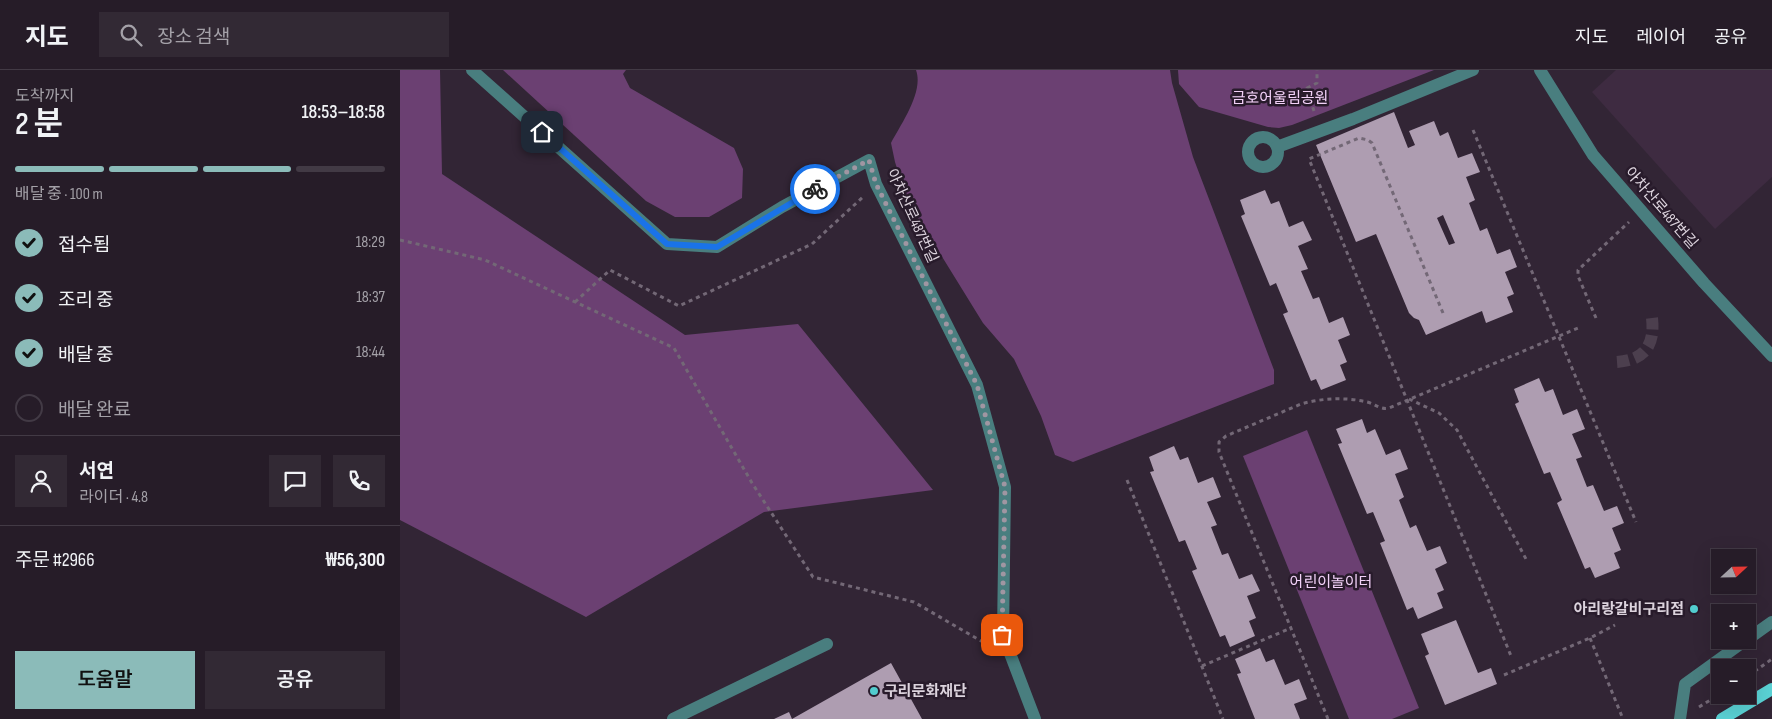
<!DOCTYPE html>
<html lang="ko">
<meta charset="utf-8">
<style>
:root{--surface:#261c28;--page:#322934;--text:#f1f3f6;--muted:#a4a1a8;--line:#423a45;--accent:#8bbbb9}
body{margin:0;font-family:"Sofia Sans Condensed","Noto Sans KR",sans-serif;background:var(--page);color:var(--text);height:100vh;display:flex;flex-direction:column;font-size:19px;white-space:nowrap}
*{box-sizing:border-box;margin:0}
p{font-size:16px;color:var(--muted)}
.icon{flex:none;width:28px;height:28px;fill:none;stroke:currentColor;stroke-width:2;stroke-linecap:round;stroke-linejoin:round}
.map{position:relative;flex:1;overflow:hidden}
.side{display:flex;flex-direction:column;background:var(--surface);width:400px}
.side>*{flex:none}
.needle{width:32px;rotate:68deg}
.fabs{position:absolute;left:1311px;top:479px;display:grid;gap:10px}
.fabs a{display:grid;place-items:center;width:45px;height:45px;border-radius:0px;background:var(--surface);box-shadow:0 5px 20px #0002,0 0 0 1px var(--line);font-size:25px}
.pin{position:absolute;display:grid;place-items:center;width:42px;height:42px;color:#fff;margin:-21px;border-radius:10px;box-shadow:0 2px 8px #0006}
.courier{position:absolute;display:grid;place-items:center;width:50px;height:50px;margin:-25px;border:4px solid #1a73e8;border-radius:50%;background:#fff;color:#222;box-shadow:0 1px 6px #0007}
.summary em{font-style:normal;font-weight:600}
.summary div{display:flex;flex-direction:column-reverse}
.summary{display:flex;align-items:center;justify-content:space-between;height:85px;padding:0 15px}
h1{font-size:32px;font-weight:600;line-height:38px}
.bar{display:grid;grid-template-columns:repeat(4,1fr);gap:8px 5px;align-content:center;height:60px;padding:0 15px}
.bar i{height:6px;border-radius:4px;background:var(--line)}
.bar .current{background:var(--accent)}
.bar p{grid-column:span 4}
.line{display:flex;align-items:center;gap:12px;padding:0 15px;border-top:1px solid var(--line)}
.line div{flex:1}
.round{display:grid;place-items:center;flex:none;width:52px;height:52px;border-radius:0px;background:var(--page)}
ol{padding:0 15px;list-style:none}
li{display:flex;align-items:center;gap:15px;height:55px}
li p{margin-inline-start:auto}
li .icon{padding:5px;border-radius:50%;background:var(--accent);color:#111;stroke-width:4}
li:last-child{color:var(--muted)}
li i{width:28px;height:28px;border:2px solid var(--line);border-radius:50%}
.action{display:flex;gap:10px;margin-top:auto;padding:10px 15px}
.action a{flex:1;height:58px;border-radius:0px;background:var(--accent);color:#111;font-size:20px;font-weight:600;line-height:58px;text-align:center}
.action a+a{background:var(--page);color:var(--text)}
header{display:flex;align-items:center;gap:30px;box-sizing:border-box;height:70px;padding:0 25px;background:var(--surface);border-bottom:1px solid var(--line)}
header strong{font-size:24px}
nav{display:flex;gap:28px;margin-inline-start:auto;font-size:18px}
.search{width:350px;height:45px;background:var(--page);display:flex;align-items:center;gap:12px;box-sizing:border-box;padding:0 18px;border-radius:0px;color:var(--muted);font-size:19px}
main{display:flex;flex:1;min-height:0}
.map>svg:first-child{display:block}
</style>
<header>
<strong>지도</strong>
<div class="search"><svg class="icon" aria-label="search" viewBox="0 0 24 24"><circle cx="10" cy="10" r="6"/><path d="M15 15l6 6"/></svg>장소 검색</div>
<nav><a>지도</a><a>레이어</a><a>공유</a></nav>
</header>
<main>
<section class="side">
<div class="summary"><div><h1>2 분</h1><p>도착까지</p></div><em>18:53–18:58</em></div>
<div class="bar"><i class="current"></i><i class="current"></i><i class="current"></i><i></i><p>배달 중 · 100 m</p></div>
<ol>
<li><svg class="icon" aria-label="check" viewBox="0 0 24 24"><path d="M5 12l5 5 9-10"/></svg>접수됨<p>18:29</p></li>
<li><svg class="icon" aria-label="check" viewBox="0 0 24 24"><path d="M5 12l5 5 9-10"/></svg>조리 중<p>18:37</p></li>
<li><svg class="icon" aria-label="check" viewBox="0 0 24 24"><path d="M5 12l5 5 9-10"/></svg>배달 중<p>18:44</p></li>
<li><i></i>배달 완료</li>
</ol>
<div class="line" style="height:90px"><a class="round"><svg class="icon" aria-label="person" viewBox="0 0 24 24"><circle cx="12" cy="8" r="4"/><path d="M4 21q1-7 8-7t8 7"/></svg></a><div><b>서연</b><p>라이더 · 4.8</p></div><a class="round"><svg class="icon" aria-label="chat" viewBox="0 0 24 24"><path d="M4 5h16v11H9l-5 4z"/></svg></a><a class="round"><svg class="icon" aria-label="phone" viewBox="0 0 24 24"><path d="M5 4h4l2 5-3 2q2 4 5 5l2-3 5 2v4C11 20 4 13 5 4z"/></svg></a></div>
<div class="line" style="height:65px"><div>주문 #2966</div><b>₩56,300</b></div>
<div class="action"><a>도움말</a><a>공유</a></div>
</section>
<div class="map">
<svg width="1372" height="649" viewBox="0 0 1372 649">
<rect width="100%" height="100%" fill="#322535"/>
<polygon fill="#3e2b41" points="1216,0 1372,0 1372,107 1315,159 1192,22"/>
<g fill="#6b4072">
<polygon points="0,0 40,0 42,104 285,265 398,254 533,420 364,442 186,547 0,450"/>
<polygon points="103,0 226,0 223,4 230,18 334,78 343,99 342,128 309,147 275,147 246,131"/>
<path d="M516,0H770L772,13L793,87L874,300V314L673,392L655,385L641,346L614,289L583,253L507,130L495,92L491,73C501,54 524,22 516,0Z"/>
<polygon points="778,0 1034,0 892,55 879,58 868,57 799,37 779,14"/>
<polygon points="907,360 1019,638 992,649 949,649 843,386"/>
</g>
<g fill="#ae9db1" fill-rule="evenodd">
<path d="M994,42L1008,78L1015,75L1009,61L1034,51L1040,66L1048,62L1058,88L1072,83L1080,102L1066,107L1075,130L1069,133L1080,161L1087,158L1097,184L1110,179L1117,197L1105,202L1114,224L1107,227L1113,242L1086,253L1082,241L1026,265L1019,250L1014,248L1009,243L976,164L956,172L916,75ZM1043,145L1055,173L1049,175L1037,148Z"/>
<polygon points="865,120 871,134 879,131 889,157 903,151 912,170 898,176 908,199 901,201 913,229 919,227 929,253 943,247 950,265 938,270 947,292 940,295 946,310 921,320 916,309 911,311 883,244 888,242 876,213 870,216 841,146 845,144 840,130"/>
<polygon points="1139,308 1145,322 1153,319 1163,345 1177,339 1185,359 1172,364 1182,387 1176,389 1187,417 1193,415 1204,441 1217,436 1224,453 1212,458 1221,480 1214,483 1220,498 1195,508 1190,497 1185,499 1157,433 1162,430 1150,402 1144,404 1115,334 1119,332 1114,319"/>
<polygon points="962,349 967,363 975,359 986,385 1000,379 1008,399 995,404 1004,427 999,430 1010,458 1016,455 1027,481 1040,476 1047,493 1035,499 1044,520 1037,523 1043,538 1018,549 1013,537 1007,540 980,473 985,471 973,442 967,444 938,374 942,373 936,359"/>
<polygon points="774,376 780,390 788,387 798,413 813,407 821,427 807,432 817,455 811,457 822,485 828,483 839,509 852,504 860,521 847,526 856,548 849,551 855,566 830,577 825,565 820,567 792,501 797,499 785,470 779,472 750,402 754,401 749,387"/>
<polygon points="1056,550 1078,603 1091,598 1097,614 1045,635 1025,586 1029,584 1021,564"/>
<polygon points="860,578 866,592 874,589 885,615 899,609 907,629 894,634 900,649 855,649 837,604 841,603 835,589"/>
<polygon points="491,593 522,649 374,649 389,642 392,649"/>
</g>
<g fill="none" stroke-linecap="round" stroke-linejoin="round">
<path stroke="#4c3f4e" stroke-width="12" stroke-dasharray="12 6" stroke-linecap="butt" d="M1217,292C1245,290 1255,275 1252,248"/>
<g stroke="#736876" stroke-width="3" stroke-dasharray="4 4" stroke-linecap="butt">
<polyline points="914,41 907,20 907,18 917,13 917,0"/>
<polyline points="1073,60 1236,452"/>
<polyline points="0,170 85,190 274,278 352,413 413,507 514,532 588,575"/>
<polyline points="175,232 210,200 279,236 412,174 464,126"/>
<polyline points="1043,243 972,73 968,70 959,68 909,89 1111,586"/>
<polyline points="1196,248 1178,206 1178,200 1229,152"/>
<polyline points="1009,329 1039,343 1057,360 1126,489"/>
<polyline points="727,410 823,649"/>
<polyline points="1190,568 1223,649"/>
<polyline points="802,596 891,558"/>
<polyline points="1104,605 1190,568 1215,555"/>
<polyline points="1348,606 1372,589"/>
<polyline points="1299,637 1320,624"/>
<path d="M928,649L819,382V372L826,366L901,334C922,328 946,327 967,332C975,334 981,340 989,338L1178,258"/>
</g>
<g stroke="#497e7f" stroke-width="12">
<polyline points="72,0 267,174 317,177 382,137 469,90 476,114 577,315 605,417 603,565 635,649"/>
<polyline points="1140,0 1193,85 1304,213 1372,286"/>
<circle cx="863" cy="82" r="15"/>
<polyline points="877,77 953,49 1073,0"/>
<polyline points="1348,569 1372,552"/>
<polyline points="273,649 427,574"/>
<polyline points="1280,649 1285,614 1346,570"/>
</g>
<polyline stroke="#5ad2d5" stroke-width="12" points="1322,649 1372,619"/>
</g>
<g fill="none" stroke-linecap="round" stroke-linejoin="round">
<polyline stroke="#a096a2" stroke-width="5" stroke-dasharray="0 9" points="415,119 469,90 476,114 577,315 605,417 602,565"/>
<polyline stroke="#1a73e8" stroke-width="6" points="142,62 267,174 317,177 415,119"/>
</g>
<g fill="#52cdcf" stroke="#281b2b" stroke-width="2">
<circle cx="1294" cy="539" r="5"/>
<circle cx="474" cy="621" r="5"/>
</g>
<g text-anchor="middle" dominant-baseline="central" stroke-width="5" stroke-linejoin="round" paint-order="stroke">
<g font-size="15" fill="#f2d1f8" stroke="#281b2b">
<text x="880" y="28">금호어울림공원</text>
<text x="931" y="512">어린이놀이터</text>
</g>
<g font-size="15" fill="#dcd3dd" stroke="#281b2b">
<text transform="translate(1261 138) rotate(49)">아차산로487번길</text>
<text transform="translate(512 146) rotate(65)">아차산로487번길</text>
</g>
<g font-size="15" font-weight="bold" fill="#dcd3dd" stroke="#281b2b" text-anchor="end">
<text x="1284" y="539">아리랑갈비구리점</text>
<text x="484" y="621" text-anchor="start">구리문화재단</text>
</g>
</g>
</svg>
<div class="fabs">
<a><svg class="needle" viewBox="-14 -14 28 28"><path d="M0-13l5 13h-10z" fill="#e53935"/><path d="M0 13l5-13h-10z" fill="#a4a1a8"/></svg></a>
<a>+</a>
<a>−</a>
</div>
<div class="pin" style="left:602px;top:565px;background:#ea580c"><svg class="icon" aria-label="bag" viewBox="0 0 24 24"><path d="M5 8h14l-1 12H6zM9 8a3 3 0 0 1 6 0"/></svg></div>
<div class="pin" style="left:142px;top:62px;background:#1f2937"><svg class="icon" aria-label="home" viewBox="0 0 24 24"><path d="M3 11l9-7 9 7M6 9v11h12V9"/></svg></div>
<div class="courier" style="left:415px;top:119px"><svg class="icon" aria-label="bike" viewBox="0 0 24 24"><circle cx="6" cy="16" r="4"/><circle cx="18" cy="16" r="4"/><path d="M6 16l4-8h5l3 8M10 8l3 8H6M13 5h3"/></svg></div>
</div>
</main>
